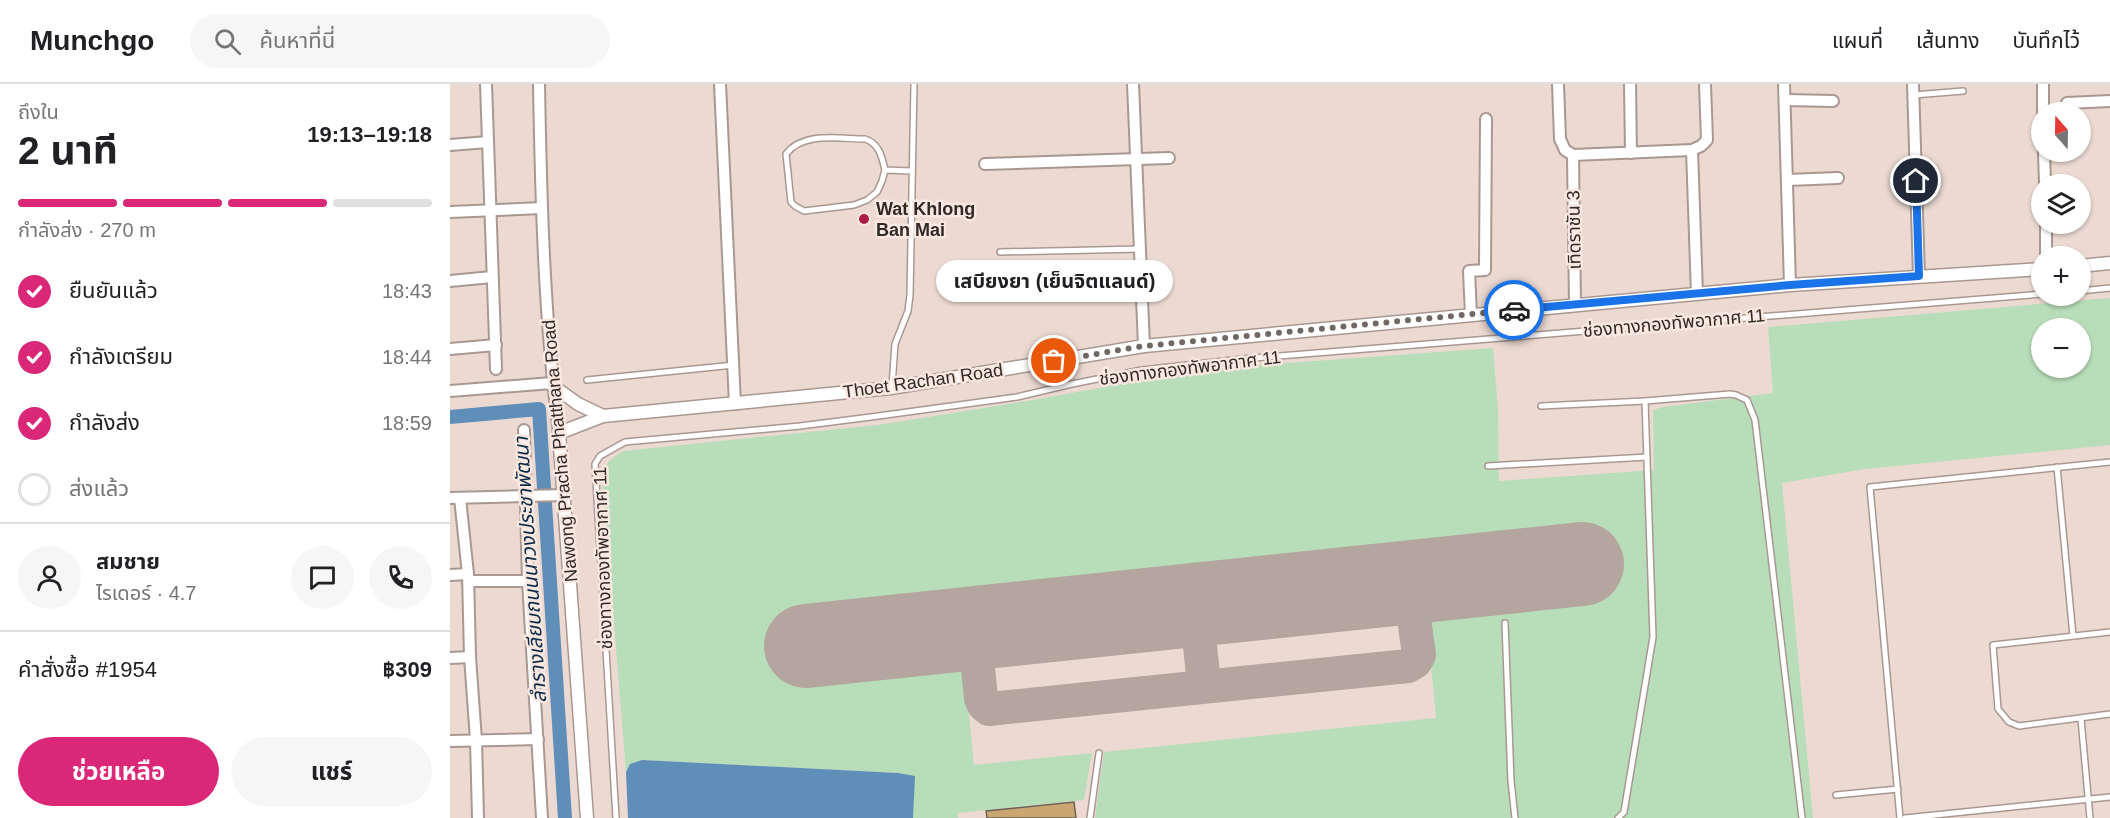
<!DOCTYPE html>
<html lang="th">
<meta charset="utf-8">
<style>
:root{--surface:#fff;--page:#f6f6f6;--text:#202124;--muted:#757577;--line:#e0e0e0;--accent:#db2777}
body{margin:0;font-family:Arial,"Noto Sans Thai",sans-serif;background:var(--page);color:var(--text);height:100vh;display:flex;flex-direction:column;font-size:22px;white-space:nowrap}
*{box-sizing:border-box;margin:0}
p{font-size:20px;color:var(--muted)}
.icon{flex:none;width:33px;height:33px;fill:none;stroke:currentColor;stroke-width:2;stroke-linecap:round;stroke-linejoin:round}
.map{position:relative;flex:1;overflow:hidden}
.sheet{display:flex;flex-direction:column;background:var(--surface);width:450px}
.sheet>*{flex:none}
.needle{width:39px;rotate:340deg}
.tools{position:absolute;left:1581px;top:18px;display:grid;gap:12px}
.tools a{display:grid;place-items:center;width:60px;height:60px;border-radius:50%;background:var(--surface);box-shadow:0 2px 4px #0004;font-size:30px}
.pin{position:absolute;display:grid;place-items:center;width:51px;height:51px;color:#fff;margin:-26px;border:3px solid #fff;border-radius:50%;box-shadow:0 2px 6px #0007}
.courier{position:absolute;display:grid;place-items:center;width:60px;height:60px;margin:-30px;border:4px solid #1a73e8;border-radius:50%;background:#fff;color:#222;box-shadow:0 2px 8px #0007}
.bubble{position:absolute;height:42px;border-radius:21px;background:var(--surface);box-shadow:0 2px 4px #0004;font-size:20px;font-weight:700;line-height:42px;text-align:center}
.overview em{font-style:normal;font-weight:700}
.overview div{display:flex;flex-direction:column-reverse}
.overview{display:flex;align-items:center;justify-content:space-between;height:102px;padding:0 18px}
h1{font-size:39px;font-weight:700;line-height:45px}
.bar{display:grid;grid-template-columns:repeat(4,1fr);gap:9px 6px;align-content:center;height:72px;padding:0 18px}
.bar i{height:8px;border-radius:4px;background:var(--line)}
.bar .active{background:var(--accent)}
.bar p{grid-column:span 4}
.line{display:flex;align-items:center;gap:15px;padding:0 18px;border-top:2px solid var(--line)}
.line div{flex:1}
.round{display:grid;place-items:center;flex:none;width:63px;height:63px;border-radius:32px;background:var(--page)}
ol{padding:0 18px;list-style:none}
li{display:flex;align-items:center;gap:18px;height:66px}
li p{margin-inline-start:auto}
li .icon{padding:6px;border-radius:50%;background:var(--accent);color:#fff;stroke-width:4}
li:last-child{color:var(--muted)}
li i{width:33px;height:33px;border:3px solid var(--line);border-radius:50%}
.primary-button{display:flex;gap:12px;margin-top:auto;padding:12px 18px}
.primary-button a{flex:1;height:69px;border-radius:36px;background:var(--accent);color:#fff;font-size:24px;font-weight:700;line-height:69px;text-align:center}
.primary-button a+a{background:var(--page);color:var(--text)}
header{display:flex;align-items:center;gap:36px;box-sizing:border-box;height:84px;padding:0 30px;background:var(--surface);border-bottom:2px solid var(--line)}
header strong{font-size:28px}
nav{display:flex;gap:33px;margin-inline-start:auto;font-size:21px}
.search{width:420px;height:54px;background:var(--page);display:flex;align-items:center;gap:15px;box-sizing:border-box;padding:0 21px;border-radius:33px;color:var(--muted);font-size:22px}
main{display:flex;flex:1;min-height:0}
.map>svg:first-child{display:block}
</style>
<header>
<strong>Munchgo</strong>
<div class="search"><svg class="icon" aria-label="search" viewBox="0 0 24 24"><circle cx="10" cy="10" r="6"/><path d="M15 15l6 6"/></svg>ค้นหาที่นี่</div>
<nav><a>แผนที่</a><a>เส้นทาง</a><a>บันทึกไว้</a></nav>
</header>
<main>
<section class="sheet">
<div class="overview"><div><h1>2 นาที</h1><p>ถึงใน</p></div><em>19:13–19:18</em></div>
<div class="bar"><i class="active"></i><i class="active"></i><i class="active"></i><i></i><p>กำลังส่ง · 270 m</p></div>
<ol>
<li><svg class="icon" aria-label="check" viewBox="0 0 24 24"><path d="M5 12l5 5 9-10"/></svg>ยืนยันแล้ว<p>18:43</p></li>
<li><svg class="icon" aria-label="check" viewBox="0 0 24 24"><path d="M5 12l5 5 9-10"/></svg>กำลังเตรียม<p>18:44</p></li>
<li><svg class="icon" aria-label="check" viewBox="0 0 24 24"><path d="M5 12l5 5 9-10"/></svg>กำลังส่ง<p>18:59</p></li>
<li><i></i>ส่งแล้ว</li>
</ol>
<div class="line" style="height:108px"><a class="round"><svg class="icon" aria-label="person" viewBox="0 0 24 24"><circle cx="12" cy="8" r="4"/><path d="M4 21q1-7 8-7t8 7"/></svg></a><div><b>สมชาย</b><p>ไรเดอร์ · 4.7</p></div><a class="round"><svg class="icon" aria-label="chat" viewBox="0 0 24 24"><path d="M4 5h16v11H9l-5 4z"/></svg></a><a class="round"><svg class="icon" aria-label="phone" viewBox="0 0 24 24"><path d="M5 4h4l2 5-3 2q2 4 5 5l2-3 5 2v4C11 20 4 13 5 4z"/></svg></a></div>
<div class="line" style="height:78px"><div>คำสั่งซื้อ #1954</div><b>฿309</b></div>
<div class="primary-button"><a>ช่วยเหลือ</a><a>แชร์</a></div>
</section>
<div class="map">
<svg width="1660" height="734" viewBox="0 0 1660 734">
<rect width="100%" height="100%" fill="#ecdad2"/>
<path fill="#b8ddb9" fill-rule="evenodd" d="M1660,214V361L1415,385L1332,399L1363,734H645L654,668L986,634L975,520L1141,502L1136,456L345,540L349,585L513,568L524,681L642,669L634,716L508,729V734H463L464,692L448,689L192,676L180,680L176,688L152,392C154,379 162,374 173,367L428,341L583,316L753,285L1043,264L1048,325L1049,397L1204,386L1203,326L1213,323L1323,309L1318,243ZM1592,244H1630V284H1592Z"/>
<polygon fill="#5f8eb9" points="192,676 448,689 465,692 463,734 178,734 176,688 180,680"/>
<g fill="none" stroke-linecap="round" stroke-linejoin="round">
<polyline stroke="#5f8eb9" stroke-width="14" points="0,333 89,325 115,734"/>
<g stroke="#b4a59e" stroke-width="34">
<polyline points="513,547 523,555 526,564 531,614 534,621 539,625 958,582 965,578 969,571 961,513 962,509 973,497"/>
<polyline points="747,603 753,590 747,534 754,521"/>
</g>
<polyline stroke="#b4a59e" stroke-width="84" points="356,562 1132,480"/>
</g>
<polygon fill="#cca670" stroke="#6c6356" stroke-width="1.5" points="624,718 626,734 537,734 536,727"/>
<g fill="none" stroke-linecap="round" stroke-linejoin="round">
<g stroke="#a99891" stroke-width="8">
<g id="service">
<polyline points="1464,11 1513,7"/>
<path d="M435,86L432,97L427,108L417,116L404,121L354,127L345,122L341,118L336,70C353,47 391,55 415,55C429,59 432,73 435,86L461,87"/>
<polyline points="550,168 690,165"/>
<polyline points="1630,207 1660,204"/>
<polyline points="137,296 284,281"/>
<polyline points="442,302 445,260 458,227 460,211 464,0"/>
<polyline points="1091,322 1195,317"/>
<polyline points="1038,382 1197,373"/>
<polyline points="1607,383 1623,552"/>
<polyline points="1055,539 1061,697 1065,734"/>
<polyline points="1660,548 1543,561 1548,625 1559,638 1569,642 1660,630"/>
<polyline points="1631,635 1640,734"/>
<polyline points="1386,711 1448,705"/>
<polyline points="166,734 145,380 150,372 175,358 350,342 421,333 567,313 622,300 692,286 792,275 1592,210"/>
<polyline points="640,734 649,669"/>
<polyline points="1168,734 1174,728 1203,553 1195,317 1280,310 1286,311 1297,316 1305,336 1352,734"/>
<polyline points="1450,734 1420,403 1660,378"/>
<polyline points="1455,734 1660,713"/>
</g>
</g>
<g stroke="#a99891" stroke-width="14">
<g id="minor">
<polyline points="36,0 46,285"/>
<path d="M89,0C91,117 94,233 109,349"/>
<polyline points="270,0 285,320"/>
<polyline points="683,0 694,262"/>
<polyline points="1108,0 1110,55 1115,66 1123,71 1242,66 1251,62 1257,56 1255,0"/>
<polyline points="1180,0 1181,69"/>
<polyline points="1334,0 1340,201"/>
<polyline points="1463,0 1469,192"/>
<polyline points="1593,0 1593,28"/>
<polyline points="1335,16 1383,17"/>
<polyline points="1617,19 1660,17"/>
<polyline points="0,61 38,58"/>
<polyline points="1242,66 1247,210"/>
<polyline points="1594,68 1595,100"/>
<polyline points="1123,71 1125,221"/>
<polyline points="535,80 719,74"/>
<polyline points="1337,96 1388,94"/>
<polyline points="0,128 92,124"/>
<polyline points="1596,140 1596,172"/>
<polyline points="0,197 42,193"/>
<polyline points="1021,231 1019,187 1035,186 1036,35"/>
<polyline points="0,265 46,261"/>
<polyline points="0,307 102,299"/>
<polyline points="74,346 78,497 92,734"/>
<polyline points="0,414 115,411"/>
<polyline points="10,414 18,490 20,573 26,656 28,734"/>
<polyline points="0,491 18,490"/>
<polyline points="19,497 78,497"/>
<polyline points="0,574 20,573"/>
<polyline points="0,657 88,655"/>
</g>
</g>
<g stroke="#a99891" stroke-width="15">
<g id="tertiary">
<polyline points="1630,182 1660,179"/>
<polyline points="103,302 128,320 153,332"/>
<polyline points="137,734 109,349 153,332 441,304 694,262 1340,201 1592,185"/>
</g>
</g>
<use href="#service" stroke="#fff" stroke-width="5"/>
<use href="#minor" stroke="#fff" stroke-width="10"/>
<use href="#tertiary" stroke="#fff" stroke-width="12"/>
</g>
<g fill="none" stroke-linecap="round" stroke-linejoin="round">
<polyline stroke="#726863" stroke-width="6" stroke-dasharray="0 10.8" points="604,277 694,262 1064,226"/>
<polyline stroke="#1a73e8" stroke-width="8" points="1064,226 1340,201 1469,192 1466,97"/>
</g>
<circle fill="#ad1b49" stroke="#fae7df" stroke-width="2" cx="414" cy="135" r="6"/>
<g text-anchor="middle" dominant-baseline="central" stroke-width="5" stroke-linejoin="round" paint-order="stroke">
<g font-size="18" font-weight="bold" fill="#302a27" stroke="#fae7df" text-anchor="start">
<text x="426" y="125">Wat Khlong<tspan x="426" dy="21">Ban Mai</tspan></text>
</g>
<g font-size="18" fill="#302a27" stroke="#fae7df">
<text transform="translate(1124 146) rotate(-91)">เทิดราชัน 3</text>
<text transform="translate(1224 239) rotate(-5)">ช่องทางกองทัพอากาศ 11</text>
<text transform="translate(740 284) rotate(-7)">ช่องทางกองทัพอากาศ 11</text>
<text transform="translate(473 297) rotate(-8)">Thoet Rachan Road</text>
<text transform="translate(110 367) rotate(-95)">Nawong Pracha Phatthana Road</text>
<text transform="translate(153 474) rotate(-92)">ช่องทางกองทัพอากาศ 11</text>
</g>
<g font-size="20" font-style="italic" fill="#072c4a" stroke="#fae7df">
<text transform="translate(80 486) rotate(-94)">ลำรางเลียบถนนนาวงประชาพัฒนา</text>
</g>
</g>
</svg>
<div class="tools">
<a><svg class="needle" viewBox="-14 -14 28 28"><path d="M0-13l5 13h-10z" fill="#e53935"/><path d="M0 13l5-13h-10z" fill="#757577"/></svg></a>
<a><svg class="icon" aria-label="layers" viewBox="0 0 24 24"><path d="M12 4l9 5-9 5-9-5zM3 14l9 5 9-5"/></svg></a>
<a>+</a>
<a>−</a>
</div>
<div class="pin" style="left:604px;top:277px;background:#ea580c"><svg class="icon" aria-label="bag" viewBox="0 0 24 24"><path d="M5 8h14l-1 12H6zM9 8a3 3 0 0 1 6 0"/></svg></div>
<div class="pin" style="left:1466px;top:97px;background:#1f2937"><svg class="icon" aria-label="home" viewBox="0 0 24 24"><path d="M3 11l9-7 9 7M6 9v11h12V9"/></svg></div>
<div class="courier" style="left:1064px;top:226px"><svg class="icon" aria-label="car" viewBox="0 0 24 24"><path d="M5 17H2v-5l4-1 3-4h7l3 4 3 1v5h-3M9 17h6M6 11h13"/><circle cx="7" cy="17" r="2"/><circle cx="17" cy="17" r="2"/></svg></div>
<div class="bubble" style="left:486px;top:176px;width:237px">เสบียงยา (เย็นจิตแลนด์)</div>
</div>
</main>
